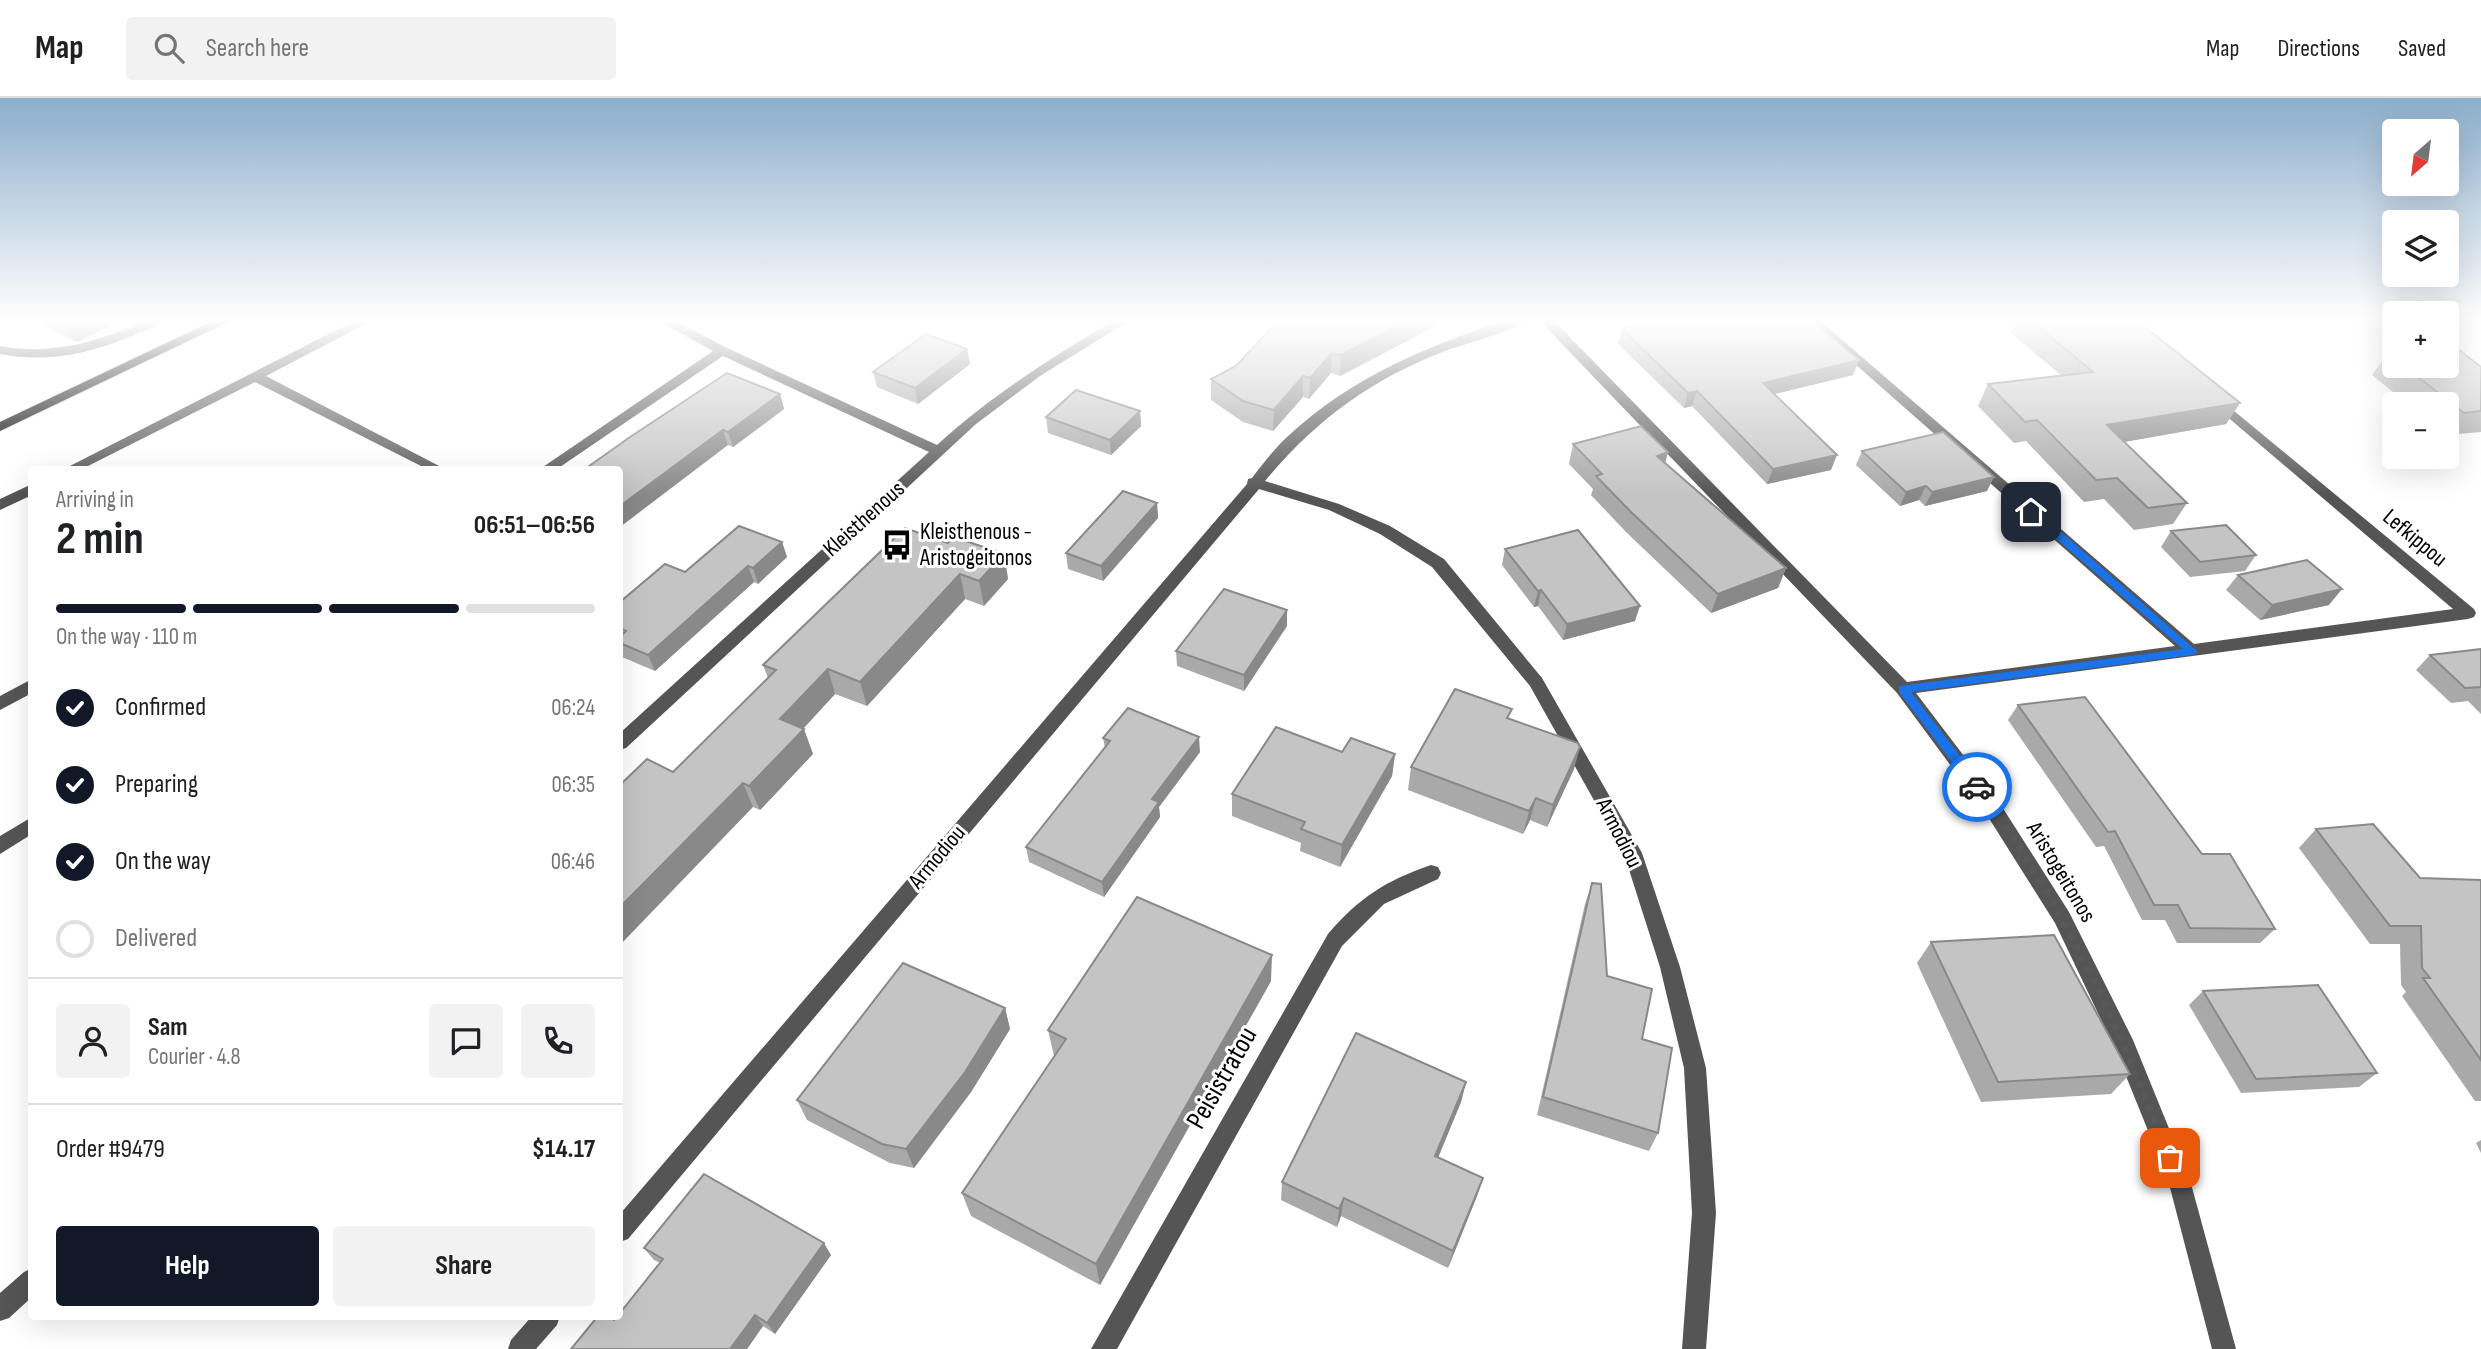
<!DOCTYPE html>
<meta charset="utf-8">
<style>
:root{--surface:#fff;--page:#f2f2f2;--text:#202124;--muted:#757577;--line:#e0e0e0;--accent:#111827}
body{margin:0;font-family:"Sofia Sans Condensed",sans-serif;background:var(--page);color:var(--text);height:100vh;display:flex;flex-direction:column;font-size:26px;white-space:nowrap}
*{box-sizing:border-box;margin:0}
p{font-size:23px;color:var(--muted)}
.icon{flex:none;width:38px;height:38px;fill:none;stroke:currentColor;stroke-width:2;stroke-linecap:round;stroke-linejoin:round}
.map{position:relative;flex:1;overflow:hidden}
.details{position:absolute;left:28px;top:368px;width:595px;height:854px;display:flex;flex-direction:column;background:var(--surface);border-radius:7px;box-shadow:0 7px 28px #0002}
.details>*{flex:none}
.needle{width:46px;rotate:208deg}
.controls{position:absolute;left:2382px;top:21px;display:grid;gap:14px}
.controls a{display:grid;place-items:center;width:77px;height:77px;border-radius:7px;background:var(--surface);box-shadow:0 7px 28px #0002;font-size:35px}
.pin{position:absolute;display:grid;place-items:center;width:60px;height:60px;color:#fff;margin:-30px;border-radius:14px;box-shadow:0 4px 10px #0006}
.courier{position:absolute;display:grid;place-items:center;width:70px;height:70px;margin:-35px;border:5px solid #1a73e8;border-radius:50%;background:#fff;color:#222;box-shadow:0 2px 9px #0007}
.headline em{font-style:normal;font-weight:700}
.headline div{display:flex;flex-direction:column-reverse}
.headline{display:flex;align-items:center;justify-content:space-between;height:119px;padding:0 28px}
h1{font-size:46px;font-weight:700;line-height:52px}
.bar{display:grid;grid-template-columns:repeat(4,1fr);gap:10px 7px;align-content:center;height:84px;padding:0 28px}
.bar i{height:9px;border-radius:5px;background:var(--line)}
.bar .selected{background:var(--accent)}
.bar p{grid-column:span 4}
.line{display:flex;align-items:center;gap:18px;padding:0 28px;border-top:2px solid var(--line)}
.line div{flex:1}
.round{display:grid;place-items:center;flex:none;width:74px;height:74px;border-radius:7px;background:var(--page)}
ol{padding:0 28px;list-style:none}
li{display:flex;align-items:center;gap:21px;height:77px}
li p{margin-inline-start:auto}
li .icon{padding:7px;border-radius:50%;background:var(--accent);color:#fff;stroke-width:4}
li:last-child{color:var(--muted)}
li i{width:38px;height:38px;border:4px solid var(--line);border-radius:50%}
.button{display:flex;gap:14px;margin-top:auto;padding:14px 28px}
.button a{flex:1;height:80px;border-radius:7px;background:var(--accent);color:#fff;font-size:28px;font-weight:700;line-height:80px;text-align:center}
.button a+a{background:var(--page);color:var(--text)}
header{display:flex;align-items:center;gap:42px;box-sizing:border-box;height:98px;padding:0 35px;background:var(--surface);border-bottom:2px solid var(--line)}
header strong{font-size:33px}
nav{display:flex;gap:38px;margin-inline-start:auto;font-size:24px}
.search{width:490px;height:63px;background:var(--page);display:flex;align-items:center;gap:18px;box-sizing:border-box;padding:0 24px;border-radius:7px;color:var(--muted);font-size:26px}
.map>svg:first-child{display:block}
</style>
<header>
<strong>Map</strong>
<div class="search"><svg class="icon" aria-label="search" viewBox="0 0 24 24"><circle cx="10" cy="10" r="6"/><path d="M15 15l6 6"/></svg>Search here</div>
<nav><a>Map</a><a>Directions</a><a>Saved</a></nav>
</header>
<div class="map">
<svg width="2481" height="1251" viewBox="0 0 2481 1251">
<rect width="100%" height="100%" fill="#fff"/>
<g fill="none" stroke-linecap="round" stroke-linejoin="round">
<g stroke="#dbdbdb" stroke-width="2">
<polygon id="major" points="217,221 234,221 0,333 0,324"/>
</g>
<g fill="#555" fill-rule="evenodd">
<path d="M148,221H166C157,229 143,233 132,238C89,256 46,265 0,256V248C54,258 100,243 148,221Z"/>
<polygon points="358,221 375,221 266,278 445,371 427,371 255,284 82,371 64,371"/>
<path d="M655,221H672L727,250L937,347C992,297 1052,259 1116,221H1132L1040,278L976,326L626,650L620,652V635L929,354L723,258L557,371H540L713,253Z"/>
<path d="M1509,221H1529C1513,234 1466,245 1445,253C1370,282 1316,322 1265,383L1339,406L1390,428L1444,461L1542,580L1642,755L1680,869L1706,970L1716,1115L1706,1251H1682L1692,1115L1684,970L1660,869L1624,756L1530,588L1432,469L1380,436L1329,412L1259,391L628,1141L620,1144V1116L1247,386L1248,381L1252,380C1263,366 1274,351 1287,339C1353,278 1425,249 1509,221Z"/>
<polygon points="1538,221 1552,221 1907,584 2175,548 1804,221 1818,221 2194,546 2453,511 2211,305 2209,302 2216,298 2474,511 2476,515 2474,519 2468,521 1916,595 1999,704 2069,814 2133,942 2190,1082 2236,1251 2212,1251 2168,1082 2115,951 2055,825 1985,714 1897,595"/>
<polygon points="32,386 32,397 0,412 0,401"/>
<polygon points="32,581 32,595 0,612 0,598"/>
<polygon points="32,719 32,736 0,756 0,738"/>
<path d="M1431,767L1438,769L1441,775L1438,781L1384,806L1342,848L1117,1251H1091L1328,836C1360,799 1385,783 1431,767Z"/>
<polygon points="32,1170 32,1199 9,1220 0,1223 0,1195 24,1174"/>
<polygon points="532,1218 560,1218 557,1227 536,1251 508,1251 511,1242"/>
</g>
<use href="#major" fill="#000" fill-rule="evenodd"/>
</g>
<g fill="#a9a9a9">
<polygon points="28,221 125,221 77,244"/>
<polygon points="1280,221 1449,221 1340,278 1331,275 1309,301 1303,299 1273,333 1243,324 1211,302 1211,281 1236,268"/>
<polygon points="2018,221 2135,221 2240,305 2226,326 2124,344 2187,405 2173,426 2134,432 2104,401 2084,404 2026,343 2014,345 1978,308 1988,286 2061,277 2011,235"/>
<polygon points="1622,231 1853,277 1774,296 1831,372 1767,386 1692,308 1684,310 1618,246"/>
<polygon points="2394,254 2394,268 2481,269 2481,334 2447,337 2446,306 2408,306 2372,277 2388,255"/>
<polygon points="970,266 918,306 877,289 873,274"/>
<polygon points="780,296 784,311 733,349 728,347 620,371"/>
<polygon points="1140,313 1141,328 1111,357 1048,335 1046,319"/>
<polygon points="1573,346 1665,365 1786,470 1778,490 1711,515 1626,434 1591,397 1593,391 1569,366"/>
<polygon points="1862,353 1987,393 1925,408 1919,402 1900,408 1856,367"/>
<polygon points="1157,405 1158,420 1103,483 1068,471 1066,455"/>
<polygon points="2171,433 2256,457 2245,473 2190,479 2161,449"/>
<polygon points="782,444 787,459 758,486 754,484 655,573 622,559 620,554 620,504 685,474"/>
<polygon points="948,445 1004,456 1008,481 984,508 965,501 867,608 835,596 803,631 813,656 760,712 673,674 768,580 763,567"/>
<polygon points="1505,451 1635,523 1563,542 1538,508 1534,509 1502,467"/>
<polygon points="2238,477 2329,507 2260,522 2226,492"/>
<polygon points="1287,528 1244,593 1177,568 1176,553"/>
<polygon points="2481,551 2481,616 2468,603 2451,605 2416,572 2430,557"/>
<polygon points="2018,607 2202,756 2275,831 2260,845 2177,845 2165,822 2142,822 2104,748 2096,749 2008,622"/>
<polygon points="1510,621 1574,671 1547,729 1530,722 1523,736 1408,692 1411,669"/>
<polygon points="1103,640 1200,654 1159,709 1160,719 1104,799 1029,764 1026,749 1105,650"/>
<polygon points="1342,654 1395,656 1392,678 1340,769 1300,753 1301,745 1232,718 1232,696"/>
<polygon points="2316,731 2420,780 2481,782 2481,1003 2475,1003 2402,898 2406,894 2401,887 2400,846 2370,846 2299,750"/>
<polygon points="1592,785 1607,878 1642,941 1658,1035 1649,1053 1537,1017 1585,806"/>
<polygon points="1931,844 2130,976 2111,996 1981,1004 1917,865"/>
<polygon points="1271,883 1100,1187 971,1118 962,1095 1054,958 1048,932"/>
<polygon points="2203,893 2377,975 2359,989 2241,995 2189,907"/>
<polygon points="1005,910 1010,931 971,994 914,1070 890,1065 807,1022 797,1002"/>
<polygon points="1466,984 1461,1004 1438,1059 1483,1080 1477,1098 1448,1170 1341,1118 1337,1129 1281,1102 1282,1084"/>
<polygon points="2481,1042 2481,1055 2476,1045"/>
<polygon points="644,1150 831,1157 775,1236 763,1228 747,1251 571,1251 614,1222 660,1165 654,1162"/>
</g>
<g fill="#898989">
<polygon points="82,221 125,221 77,244 66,228"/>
<polygon points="1411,221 1449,221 1340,278 1341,257"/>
<polygon points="967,251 970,266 918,306 915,290"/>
<polygon points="1332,255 1331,275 1309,301 1310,280"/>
<polygon points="1859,262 1853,277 1758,300 1763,285"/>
<polygon points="1303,278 1303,299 1273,333 1274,312"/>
<polygon points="1697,293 1692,308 1684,310 1688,295"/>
<polygon points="780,296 784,311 733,349 728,334"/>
<polygon points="2240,305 2226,326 2095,349 2107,327"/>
<polygon points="1140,313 1141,328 1111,357 1110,342"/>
<polygon points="723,332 728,347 620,429 620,408"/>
<polygon points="1668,354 1663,374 1657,358"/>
<polygon points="1837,357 1831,372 1767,386 1773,371"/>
<polygon points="1994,379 1987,393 1925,408 1932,394"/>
<polygon points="1926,388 1919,402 1900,408 1906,394"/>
<polygon points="1157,405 1158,420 1103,483 1101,468"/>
<polygon points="782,444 787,459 758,486 753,470"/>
<polygon points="1004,456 1008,481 984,508 979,483"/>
<polygon points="748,468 754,484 655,573 648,557"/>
<polygon points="1786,470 1778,490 1711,515 1718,496"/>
<polygon points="960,476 965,501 867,608 860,584"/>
<polygon points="2342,491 2329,507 2260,522 2272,507"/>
<polygon points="1541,492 1538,508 1534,509 1538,493"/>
<polygon points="1640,508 1635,523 1563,542 1567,526"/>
<polygon points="1287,512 1287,528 1244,593 1244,577"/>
<polygon points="828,571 835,596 789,646 780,621"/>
<polygon points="804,631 813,656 760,712 749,688"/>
<polygon points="1199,639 1200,654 1159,709 1160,719 1104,799 1102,784 1152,701"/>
<polygon points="1580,649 1574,671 1547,729 1553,707"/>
<polygon points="1395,656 1392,678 1340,769 1342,747"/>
<polygon points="743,685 753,709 620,847 620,809"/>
<polygon points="1536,700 1530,722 1523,736 1529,713"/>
<polygon points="1272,857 1271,883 1100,1187 1096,1166"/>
<polygon points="1005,910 1010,931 971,994 914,1070 906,1051"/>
<polygon points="1466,984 1461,1004 1431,1077 1435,1058"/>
<polygon points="1483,1080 1477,1098 1448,1170 1453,1153"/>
<polygon points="1344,1100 1341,1118 1337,1129 1339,1111"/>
<polygon points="824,1145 831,1157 775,1236 767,1225"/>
<polygon points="755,1217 763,1228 747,1251 730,1251"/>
</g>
<g fill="#c4c4c4" stroke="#898989" stroke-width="2">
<polygon points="50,221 82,221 66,228"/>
<polygon points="1280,221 1411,221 1341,257 1332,255 1310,280 1303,278 1274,312 1243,303 1211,281 1236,268"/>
<polygon points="1659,221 1810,221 1859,262 1763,285 1837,357 1773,371 1697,293 1688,295 1622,231"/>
<polygon points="2029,221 2135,221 2240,305 2107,327 2187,405 2148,410 2117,380 2096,382 2037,322 2025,324 1988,286 2093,274"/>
<polygon points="926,236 967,251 915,290 873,274"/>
<polygon points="2454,248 2481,269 2481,313 2464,315 2404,268 2446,268 2446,249"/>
<polygon points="2394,254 2394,260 2388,255"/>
<polygon points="727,275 780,296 728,334 723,332 620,408 620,371 585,371 630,339"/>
<polygon points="1076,292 1140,313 1110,342 1046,319"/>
<polygon points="1641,328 1668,354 1657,358 1786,470 1718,496 1631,414 1596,378 1602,376 1573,346"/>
<polygon points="1943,334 1994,379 1932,394 1926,388 1906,394 1862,353"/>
<polygon points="1123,393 1157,405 1101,468 1066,455"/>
<polygon points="2226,427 2256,457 2200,464 2171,433"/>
<polygon points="739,428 782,444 753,470 748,468 648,557 620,545 620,539 626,533 620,530 620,504 665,466 685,474"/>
<polygon points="905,430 948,445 954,439 1004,456 979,483 960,476 860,584 828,571 780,621 804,631 749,688 743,685 620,809 620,687 647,661 673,674 776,572 763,567"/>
<polygon points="1578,432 1640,508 1567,526 1541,492 1538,493 1505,451"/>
<polygon points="2307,462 2342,491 2272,507 2238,477"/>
<polygon points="1224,491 1287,512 1244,577 1176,553"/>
<polygon points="2481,551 2481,589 2465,590 2430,557"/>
<polygon points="1455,591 1512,611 1507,620 1578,645 1580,649 1553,707 1536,700 1529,713 1411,669"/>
<polygon points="2085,599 2202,756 2230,756 2275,831 2190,830 2178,807 2154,807 2115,733 2108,734 2018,607"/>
<polygon points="1128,610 1199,639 1152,701 1159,704 1102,784 1026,749 1110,643 1103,640"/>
<polygon points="1276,629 1342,654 1351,640 1395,656 1342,747 1301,731 1305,724 1232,696"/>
<polygon points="2373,726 2420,780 2481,782 2481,962 2423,880 2430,880 2422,870 2421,828 2390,828 2316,731"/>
<polygon points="1592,785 1601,786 1607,878 1652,891 1642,941 1672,950 1658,1035 1543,999"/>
<polygon points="1137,799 1272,857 1096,1166 962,1095 1066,941 1048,932"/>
<polygon points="2054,837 2130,976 1998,984 1931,844"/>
<polygon points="903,865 1005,910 965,974 906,1051 882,1046 797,1002"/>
<polygon points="2318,887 2377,975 2256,981 2203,893"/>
<polygon points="1356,935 1466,984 1435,1058 1483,1080 1453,1153 1344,1100 1339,1111 1282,1084"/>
<polygon points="704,1076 824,1145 767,1225 755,1217 730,1251 571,1251 598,1218 608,1218 614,1222 617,1218 620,1218 620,1215 663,1161 644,1150"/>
</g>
<linearGradient id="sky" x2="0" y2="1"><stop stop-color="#8cadcc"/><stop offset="0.56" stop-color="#fff"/><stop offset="1" stop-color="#fff" stop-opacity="0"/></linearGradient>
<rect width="2481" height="397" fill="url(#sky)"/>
<polygon fill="#1a73e8" points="2028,411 2035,411 2198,554 2192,557 1911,594 1981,685 1983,689 1977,693 1973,692 1899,594 1899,588 2183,551 2028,416"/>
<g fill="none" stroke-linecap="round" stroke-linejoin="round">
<path stroke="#595959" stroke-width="7" stroke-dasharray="0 12.6" d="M1977,689C2062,800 2119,930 2170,1060"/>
</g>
<defs>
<g id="bus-bare" transform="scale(2.415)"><path d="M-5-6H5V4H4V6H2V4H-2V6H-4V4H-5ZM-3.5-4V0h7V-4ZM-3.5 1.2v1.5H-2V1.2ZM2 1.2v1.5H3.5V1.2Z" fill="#000" stroke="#fff" stroke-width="2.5" paint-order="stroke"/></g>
</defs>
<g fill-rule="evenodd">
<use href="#bus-bare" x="897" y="447"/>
</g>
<g text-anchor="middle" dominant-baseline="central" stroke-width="6" stroke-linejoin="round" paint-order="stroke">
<g font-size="23" fill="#000" stroke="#fff">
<text transform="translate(864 421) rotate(-42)">Kleisthenous</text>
<text transform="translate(2415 440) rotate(40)">Lefkippou</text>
<text transform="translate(1619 735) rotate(63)">Armodiou</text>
<text transform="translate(937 759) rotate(-50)">Armodiou</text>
<text transform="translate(2061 774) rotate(59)">Aristogeitonos</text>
</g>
<g font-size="23" fill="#000" stroke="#fff" text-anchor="start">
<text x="920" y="434">Kleisthenous -<tspan x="920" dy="26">Aristogeitonos</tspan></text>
</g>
<g font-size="28" fill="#000" stroke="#fff">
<text transform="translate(1222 980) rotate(-60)">Peisistratou</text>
</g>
</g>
</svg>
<div class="controls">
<a><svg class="needle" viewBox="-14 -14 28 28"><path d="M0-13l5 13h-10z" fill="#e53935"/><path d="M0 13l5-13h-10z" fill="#757577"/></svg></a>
<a><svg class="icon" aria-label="layers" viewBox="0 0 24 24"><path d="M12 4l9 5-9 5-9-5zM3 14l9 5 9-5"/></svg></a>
<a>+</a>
<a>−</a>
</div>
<div class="pin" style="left:2170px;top:1060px;background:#ea580c"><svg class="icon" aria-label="bag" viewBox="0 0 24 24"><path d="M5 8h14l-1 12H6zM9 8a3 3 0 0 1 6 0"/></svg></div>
<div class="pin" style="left:2031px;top:414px;background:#1f2937"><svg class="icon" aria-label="home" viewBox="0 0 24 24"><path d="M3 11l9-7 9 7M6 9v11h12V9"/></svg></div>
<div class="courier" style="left:1977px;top:689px"><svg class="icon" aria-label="car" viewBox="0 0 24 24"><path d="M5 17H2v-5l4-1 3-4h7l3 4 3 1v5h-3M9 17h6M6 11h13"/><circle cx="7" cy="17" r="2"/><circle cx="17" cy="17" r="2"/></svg></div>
<section class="details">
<div class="headline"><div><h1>2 min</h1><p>Arriving in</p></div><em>06:51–06:56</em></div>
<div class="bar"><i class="selected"></i><i class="selected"></i><i class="selected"></i><i></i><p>On the way · 110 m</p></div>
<ol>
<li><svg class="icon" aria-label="check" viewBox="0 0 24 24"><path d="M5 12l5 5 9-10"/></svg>Confirmed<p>06:24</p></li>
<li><svg class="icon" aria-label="check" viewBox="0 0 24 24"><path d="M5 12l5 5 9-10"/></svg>Preparing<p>06:35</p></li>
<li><svg class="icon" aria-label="check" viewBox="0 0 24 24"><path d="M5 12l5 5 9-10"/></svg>On the way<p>06:46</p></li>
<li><i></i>Delivered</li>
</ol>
<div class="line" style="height:126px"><a class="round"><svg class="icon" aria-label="person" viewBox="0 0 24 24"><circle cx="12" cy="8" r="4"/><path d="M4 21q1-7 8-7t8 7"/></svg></a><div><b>Sam</b><p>Courier · 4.8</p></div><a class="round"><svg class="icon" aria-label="chat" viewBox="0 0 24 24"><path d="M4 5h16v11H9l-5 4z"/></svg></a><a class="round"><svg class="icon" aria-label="phone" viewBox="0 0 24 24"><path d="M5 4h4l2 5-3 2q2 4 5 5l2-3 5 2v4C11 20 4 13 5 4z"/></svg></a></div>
<div class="line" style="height:91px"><div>Order #9479</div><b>$14.17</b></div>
<div class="button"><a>Help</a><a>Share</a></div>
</section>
</div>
